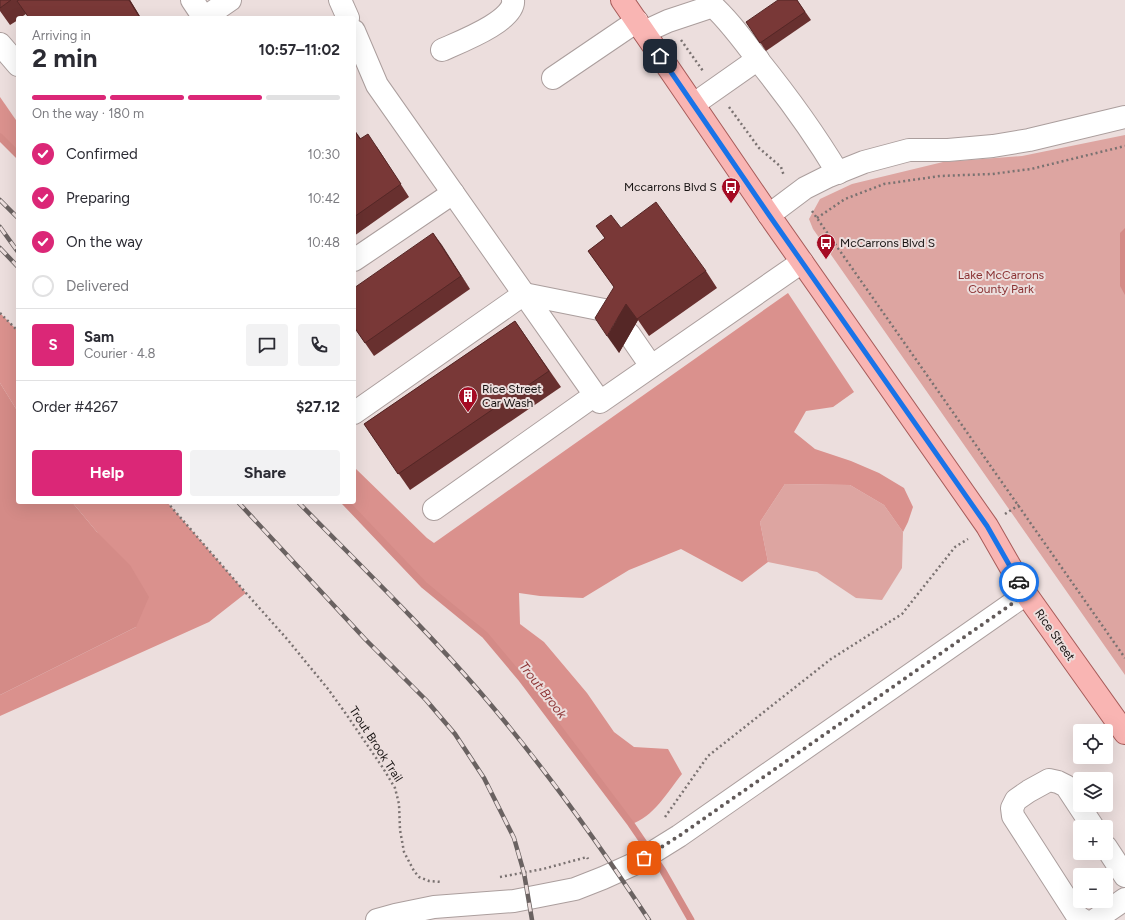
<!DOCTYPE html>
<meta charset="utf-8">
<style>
:root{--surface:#fff;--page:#f2f2f3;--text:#2b2b33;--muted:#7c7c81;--line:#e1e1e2;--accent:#db2777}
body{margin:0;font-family:Figtree,sans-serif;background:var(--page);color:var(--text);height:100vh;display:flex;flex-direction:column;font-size:15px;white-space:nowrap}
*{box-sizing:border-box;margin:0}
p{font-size:13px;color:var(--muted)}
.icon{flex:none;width:22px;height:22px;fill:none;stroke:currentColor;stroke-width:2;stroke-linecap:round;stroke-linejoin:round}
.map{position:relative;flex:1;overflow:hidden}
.sheet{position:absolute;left:16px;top:16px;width:340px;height:488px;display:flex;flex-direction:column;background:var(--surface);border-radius:4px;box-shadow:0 4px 16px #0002}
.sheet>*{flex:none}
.tools{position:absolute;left:1073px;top:724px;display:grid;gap:8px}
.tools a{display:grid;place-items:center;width:40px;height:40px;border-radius:4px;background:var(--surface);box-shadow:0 4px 16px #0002;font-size:20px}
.pin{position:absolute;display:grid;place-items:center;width:34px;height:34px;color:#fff;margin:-17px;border-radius:8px;box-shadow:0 2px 6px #0006}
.courier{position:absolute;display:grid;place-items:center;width:40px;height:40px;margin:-20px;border:3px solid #1a73e8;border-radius:50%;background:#fff;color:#222;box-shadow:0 1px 5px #0007}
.overview em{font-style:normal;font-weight:700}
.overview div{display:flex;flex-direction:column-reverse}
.overview{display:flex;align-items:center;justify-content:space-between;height:68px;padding:0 16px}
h1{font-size:26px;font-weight:700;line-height:30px}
.bar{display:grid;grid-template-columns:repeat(4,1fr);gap:6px 4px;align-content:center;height:48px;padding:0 16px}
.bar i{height:5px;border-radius:3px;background:var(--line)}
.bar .selected{background:var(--accent)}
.bar p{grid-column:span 4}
.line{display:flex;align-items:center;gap:10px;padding:0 16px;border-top:1px solid var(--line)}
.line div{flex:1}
.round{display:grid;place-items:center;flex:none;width:42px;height:42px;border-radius:4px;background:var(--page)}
ol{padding:0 16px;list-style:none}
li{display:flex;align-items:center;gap:12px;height:44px}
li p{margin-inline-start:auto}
li .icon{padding:4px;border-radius:50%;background:var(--accent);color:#fff;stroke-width:4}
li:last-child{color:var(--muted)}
li i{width:22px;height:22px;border:2px solid var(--line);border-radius:50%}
.button{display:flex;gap:8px;margin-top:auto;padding:8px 16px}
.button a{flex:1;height:46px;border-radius:4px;background:var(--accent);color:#fff;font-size:16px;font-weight:700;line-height:46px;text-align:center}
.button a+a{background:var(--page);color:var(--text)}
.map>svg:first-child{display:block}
</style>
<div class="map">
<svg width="1125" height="920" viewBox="0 0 1125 920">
<rect width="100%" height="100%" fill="#ecdedd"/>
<g fill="#dda5a1">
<polygon points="1125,135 1125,675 813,229 809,219 820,199 852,184 943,162 1022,156"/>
<polygon points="785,484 850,485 884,505 903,532 902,568 882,600 856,598 817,572 768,562 760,522"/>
</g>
<g fill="#da918d">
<polygon points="0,97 18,123 18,156 0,137"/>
<path d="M788,293L854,392L833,407L806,411L794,432L815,449L851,461L879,473L904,488L913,507L908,522L903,532L884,505L850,485L785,484L760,522L768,562L742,582L681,549L629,570L583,598L540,596L519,593L520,624L544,642L587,693L614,732L634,747L668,749L682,774C668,791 653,818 631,824L485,635L424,585L345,502H354V467L427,538L434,543Z"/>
<polygon points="0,313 18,331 18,412 0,383"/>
<polygon points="72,502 167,502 246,593 209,622 0,716 0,695 136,627 97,532"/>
</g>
<g fill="#d48b87">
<polygon points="1125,228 1125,295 1120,286 1120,233"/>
<polygon points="0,383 18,412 18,502 72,502 97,532 130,565 149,597 136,627 0,695"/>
</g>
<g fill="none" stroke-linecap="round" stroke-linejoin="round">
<g stroke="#d48b87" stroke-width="7">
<polyline points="0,137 18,155"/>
<polyline points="345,502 424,585 485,635 521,678 631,824 663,871 691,920"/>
</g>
<g stroke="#ab9e9d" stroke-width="24">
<g id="minor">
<polyline points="192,0 204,18"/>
<polyline points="340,0 348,18"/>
<polyline points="204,18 230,0"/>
<polyline points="354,31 377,85 600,402 802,262"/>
<path d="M644,32L668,21L713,6C730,22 744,41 758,60C787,96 814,133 838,173"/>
<polyline points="0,44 18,65"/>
<path d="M442,50C457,43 516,21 513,0"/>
<polyline points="553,78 637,21"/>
<polyline points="694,104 758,59"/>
<polyline points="769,215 805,188 829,176 864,162 909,150 948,150 993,146 1029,140 1125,117"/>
<polyline points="354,260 453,193"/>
<polyline points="629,334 651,366"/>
<polyline points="354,413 524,294 614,312 617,317"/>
<polyline points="434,509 595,395"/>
<polyline points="1106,847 1125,876"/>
<polyline points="377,920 395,915 434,907 514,901 575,889 603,878 634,864 679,836 1026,594"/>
<polyline points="1083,920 1078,917 1013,816 1012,808 1016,800 1029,791 1049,780 1058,782 1066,786 1093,827"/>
<polyline points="1095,920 1125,899"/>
</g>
</g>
<g stroke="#a75c5a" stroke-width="24">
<polyline id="major" points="622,0 769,215 987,526 1026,594 1125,733"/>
</g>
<g stroke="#7a7271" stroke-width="2.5" stroke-dasharray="2 3" stroke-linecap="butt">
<polyline points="681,40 703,71"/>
<polyline points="729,107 759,148 781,167 784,176"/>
<polyline points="812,211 1125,658"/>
<polyline points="817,218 845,199 884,184 940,176 992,174 1031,169 1125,146"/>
<polyline points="0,313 18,331"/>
<polyline points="167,502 246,593 287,639 328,689 344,711 383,768 395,788 399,804 400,830 404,852 414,871 419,877 429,881 442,882"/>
<polyline points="1005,514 1019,505"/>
<polyline points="665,817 708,756 831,659 902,614 955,547 968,539"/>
<polyline points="500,877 543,869 587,857 588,859"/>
</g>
<use href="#minor" stroke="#fff" stroke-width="22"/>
<use href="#major" stroke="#f9b5b3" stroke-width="22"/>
<g stroke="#6a6261" stroke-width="4.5">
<g id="rail">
<polyline points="0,200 18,218"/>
<polyline points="0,227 18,252"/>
<polyline points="0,248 18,267"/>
<polyline points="238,502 365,639 426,700 455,734 484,778 514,838 524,873 532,920"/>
<path d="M298,502C359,564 423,626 480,692C542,764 597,841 649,920"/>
</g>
</g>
<use href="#rail" stroke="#ecdedd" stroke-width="3" stroke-dasharray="9" stroke-linecap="butt"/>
</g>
<g fill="#68302f">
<polygon points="0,0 130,0 141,18 26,14 20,18 18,18 18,20 10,25 0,11"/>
<polygon points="797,0 811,20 766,51 746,22"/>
<polygon points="354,129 361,139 377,147 409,197 354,236"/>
<polygon points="596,226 621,228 706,271 717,288 649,336 638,320 619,353 614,287 588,251 605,238"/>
<polygon points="433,233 470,289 374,356 354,327"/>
<polygon points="515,321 561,387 410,490 364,424"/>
</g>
<g fill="#552726">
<polygon points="129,0 130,0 141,18 140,18 135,11"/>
<polygon points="433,233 442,245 470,289 461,276"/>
<polygon points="626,304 638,320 619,353 607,336"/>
</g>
<g fill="#793837" stroke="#552726">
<polygon points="0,0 11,0 0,8"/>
<polygon points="19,0 129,0 140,18 29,18 17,1"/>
<polygon points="778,0 797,0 805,12 760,43 746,22"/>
<polygon points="354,130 360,139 368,134 401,184 354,217"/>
<polygon points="656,202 706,271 637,319 626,304 607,336 595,318 614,287 588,251 605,238 596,226 611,215 621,228"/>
<polygon points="433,233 461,276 365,343 354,327 354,288"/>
<polygon points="515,321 549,371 398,474 364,424"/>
</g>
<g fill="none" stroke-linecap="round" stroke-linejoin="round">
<polyline stroke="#625a59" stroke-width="4" stroke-dasharray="0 7.2" points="644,858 679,836 1026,594 1019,582"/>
<polyline stroke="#1a73e8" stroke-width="5" points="660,56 769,215 987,526 1019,582"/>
</g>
<defs>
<g id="bus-pin" transform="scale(1)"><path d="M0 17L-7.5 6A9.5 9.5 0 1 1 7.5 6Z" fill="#a50b23" stroke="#ecdedd"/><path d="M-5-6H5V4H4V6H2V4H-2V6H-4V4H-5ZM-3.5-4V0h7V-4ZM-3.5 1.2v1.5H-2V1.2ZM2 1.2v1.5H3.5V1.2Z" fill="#fff"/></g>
<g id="building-pin" transform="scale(1)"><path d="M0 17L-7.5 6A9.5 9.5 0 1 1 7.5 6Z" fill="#a50b23" stroke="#ecdedd"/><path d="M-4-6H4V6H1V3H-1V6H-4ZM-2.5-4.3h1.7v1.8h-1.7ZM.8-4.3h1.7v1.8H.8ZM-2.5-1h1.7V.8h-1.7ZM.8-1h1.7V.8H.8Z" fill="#fff"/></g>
</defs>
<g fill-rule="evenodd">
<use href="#bus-pin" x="731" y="187"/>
<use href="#bus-pin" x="826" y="243"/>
<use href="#building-pin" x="468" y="396"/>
</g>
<g text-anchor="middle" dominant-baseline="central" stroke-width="4" stroke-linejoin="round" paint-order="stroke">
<g font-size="12" fill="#171312" stroke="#ecdedd" text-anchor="start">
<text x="717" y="187" text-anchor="end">Mccarrons Blvd S</text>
<text x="840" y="243">McCarrons Blvd S</text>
<text x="482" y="389">Rice Street<tspan x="482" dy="14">Car Wash</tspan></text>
</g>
<g font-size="12" fill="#8a3233" stroke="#ecdedd">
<text x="1001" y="275">Lake McCarrons<tspan x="1001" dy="14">County Park</tspan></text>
</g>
<g font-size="12" fill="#171312" stroke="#ecdedd">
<text transform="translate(1055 635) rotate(55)">Rice Street</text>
<text transform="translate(376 744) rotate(57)">Trout Brook Trail</text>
</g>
<g font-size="13" font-style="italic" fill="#8e3536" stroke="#ecdedd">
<text transform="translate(543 690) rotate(52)">Trout Brook</text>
</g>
</g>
</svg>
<div class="tools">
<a><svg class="icon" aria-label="locate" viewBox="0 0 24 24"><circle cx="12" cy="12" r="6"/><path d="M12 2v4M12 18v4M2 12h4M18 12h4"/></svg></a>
<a><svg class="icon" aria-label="layers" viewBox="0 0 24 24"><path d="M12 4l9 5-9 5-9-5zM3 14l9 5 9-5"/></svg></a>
<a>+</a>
<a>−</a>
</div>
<div class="pin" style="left:644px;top:858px;background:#ea580c"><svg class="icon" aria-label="bag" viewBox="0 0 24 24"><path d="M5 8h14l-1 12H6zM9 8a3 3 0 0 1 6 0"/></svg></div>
<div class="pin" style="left:660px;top:56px;background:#1f2937"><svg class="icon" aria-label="home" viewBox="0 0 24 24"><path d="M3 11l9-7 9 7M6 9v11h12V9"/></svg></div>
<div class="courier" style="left:1019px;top:582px"><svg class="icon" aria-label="car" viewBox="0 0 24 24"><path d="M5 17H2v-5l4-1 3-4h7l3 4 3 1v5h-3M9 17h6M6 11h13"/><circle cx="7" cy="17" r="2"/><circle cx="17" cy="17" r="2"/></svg></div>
<section class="sheet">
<div class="overview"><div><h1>2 min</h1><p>Arriving in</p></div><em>10:57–11:02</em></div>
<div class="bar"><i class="selected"></i><i class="selected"></i><i class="selected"></i><i></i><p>On the way · 180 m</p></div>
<ol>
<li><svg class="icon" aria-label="check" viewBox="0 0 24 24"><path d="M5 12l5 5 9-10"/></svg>Confirmed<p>10:30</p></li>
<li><svg class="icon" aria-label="check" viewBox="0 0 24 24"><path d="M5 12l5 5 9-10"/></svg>Preparing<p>10:42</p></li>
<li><svg class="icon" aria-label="check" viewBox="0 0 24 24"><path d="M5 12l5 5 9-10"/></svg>On the way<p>10:48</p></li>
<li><i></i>Delivered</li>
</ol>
<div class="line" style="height:72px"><b class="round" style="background:var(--accent);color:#fff">S</b><div><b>Sam</b><p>Courier · 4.8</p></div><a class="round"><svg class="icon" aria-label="chat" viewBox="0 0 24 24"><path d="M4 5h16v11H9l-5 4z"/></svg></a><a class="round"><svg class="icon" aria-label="phone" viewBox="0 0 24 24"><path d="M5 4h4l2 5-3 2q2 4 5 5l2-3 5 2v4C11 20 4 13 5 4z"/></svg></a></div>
<div class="line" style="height:52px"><div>Order #4267</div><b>$27.12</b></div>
<div class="button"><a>Help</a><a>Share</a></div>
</section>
</div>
